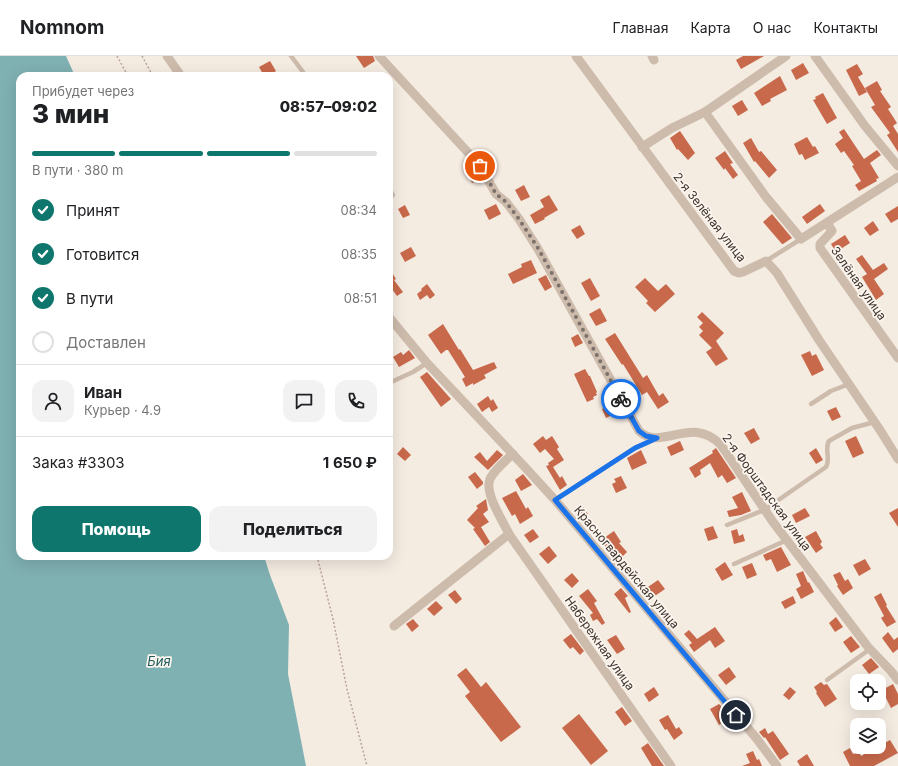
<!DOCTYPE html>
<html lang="ru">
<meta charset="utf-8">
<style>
:root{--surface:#fff;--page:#f2f2f2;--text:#202124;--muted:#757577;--line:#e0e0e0;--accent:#0f766e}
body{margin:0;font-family:Inter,sans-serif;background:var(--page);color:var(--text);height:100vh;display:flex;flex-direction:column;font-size:15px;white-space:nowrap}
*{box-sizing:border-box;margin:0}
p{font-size:13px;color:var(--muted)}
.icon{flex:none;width:22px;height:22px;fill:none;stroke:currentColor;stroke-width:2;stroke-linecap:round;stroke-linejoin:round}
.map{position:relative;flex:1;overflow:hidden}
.details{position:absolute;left:16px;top:16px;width:377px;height:488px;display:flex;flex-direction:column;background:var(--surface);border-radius:12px;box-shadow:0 4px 16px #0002}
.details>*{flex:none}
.controls{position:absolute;left:850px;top:618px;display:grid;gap:8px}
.controls a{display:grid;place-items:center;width:36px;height:36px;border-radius:8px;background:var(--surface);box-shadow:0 4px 16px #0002;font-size:20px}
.pin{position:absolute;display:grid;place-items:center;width:34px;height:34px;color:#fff;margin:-17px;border:2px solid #fff;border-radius:50%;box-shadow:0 1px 4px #0007}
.courier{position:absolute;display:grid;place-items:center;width:40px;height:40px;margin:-20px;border:3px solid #1a73e8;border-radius:50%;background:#fff;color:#222;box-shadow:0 1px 5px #0007}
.overview em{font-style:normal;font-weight:800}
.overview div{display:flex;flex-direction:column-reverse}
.overview{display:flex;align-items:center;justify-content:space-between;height:68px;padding:0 16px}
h1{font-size:26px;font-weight:800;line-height:30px}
.bar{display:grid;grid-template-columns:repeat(4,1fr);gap:6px 4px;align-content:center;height:48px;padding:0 16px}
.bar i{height:5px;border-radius:3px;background:var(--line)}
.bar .on{background:var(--accent)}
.bar p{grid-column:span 4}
.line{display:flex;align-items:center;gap:10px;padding:0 16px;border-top:1px solid var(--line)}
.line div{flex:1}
.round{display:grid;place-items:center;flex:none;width:42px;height:42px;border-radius:12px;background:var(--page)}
ol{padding:0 16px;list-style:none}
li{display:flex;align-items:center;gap:12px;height:44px}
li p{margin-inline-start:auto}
li .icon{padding:4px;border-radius:50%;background:var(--accent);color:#fff;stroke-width:4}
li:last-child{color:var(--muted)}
li i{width:22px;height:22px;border:2px solid var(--line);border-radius:50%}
.action{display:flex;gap:8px;margin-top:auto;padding:8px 16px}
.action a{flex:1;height:46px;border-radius:12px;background:var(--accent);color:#fff;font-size:16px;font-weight:800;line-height:46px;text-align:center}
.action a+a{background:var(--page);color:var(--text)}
header{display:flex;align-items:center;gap:24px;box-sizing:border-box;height:56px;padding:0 20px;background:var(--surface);border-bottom:1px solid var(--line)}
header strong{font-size:19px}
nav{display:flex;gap:22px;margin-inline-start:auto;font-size:14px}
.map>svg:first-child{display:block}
</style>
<header>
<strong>Nomnom</strong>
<nav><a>Главная</a><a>Карта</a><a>О нас</a><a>Контакты</a></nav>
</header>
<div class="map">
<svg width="898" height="710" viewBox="0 0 898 710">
<rect width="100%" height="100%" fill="#f4ebe1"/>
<polygon fill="#7fb0b2" points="0,0 66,0 75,20 20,20 20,500 264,500 270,519 289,569 288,618 306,710 0,710"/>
<g fill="#c8694b">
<polygon points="356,0 373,0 375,5 364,12"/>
<polygon points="743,0 764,0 741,13 736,4"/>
<polygon points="270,5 276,15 268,20 264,20 259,11"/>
<polygon points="803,7 809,17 796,24 791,14"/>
<polygon points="857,8 863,18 858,21 867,36 859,40 846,14"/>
<polygon points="780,20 787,34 770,43 771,45 762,50 754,37"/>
<polygon points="877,25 882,34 880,35 891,51 888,53 897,67 893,70 898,78 898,96 887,79 890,77 871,51 875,49 865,32"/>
<polygon points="823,37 837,62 827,68 813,44 816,43 815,41"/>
<polygon points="742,44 748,54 738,60 732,50"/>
<polygon points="844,73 864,103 877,94 881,99 870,107 879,122 876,123 877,125 859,135 855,129 861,125 852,110 854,109 844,95 841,97 835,88 843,82 839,76"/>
<polygon points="680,75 695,97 688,104 678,93 677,94 670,82"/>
<polygon points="807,81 813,91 815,90 819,97 805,104 802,98 799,99 794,88"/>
<polygon points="751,82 759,96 761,95 777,114 769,122 755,105 754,106 743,87"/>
<polygon points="725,95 733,107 730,108 738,119 733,123 725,112 724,114 715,102"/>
<polygon points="474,113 481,123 472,127 468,116"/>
<polygon points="524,129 530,141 521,145 515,134"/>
<polygon points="549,139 558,154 544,162 545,163 535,168 530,159 544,151 540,144"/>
<polygon points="496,148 501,158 489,164 484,154"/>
<polygon points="820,148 825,155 807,168 802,161"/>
<polygon points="405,149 410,159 403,162 398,153"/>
<polygon points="898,150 898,163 891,167 885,158"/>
<polygon points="772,158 792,182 783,188 782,188 763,166"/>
<polygon points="873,165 879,174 870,180 864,172"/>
<polygon points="580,169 585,178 577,183 571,174"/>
<polygon points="845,179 850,187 836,196 831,188"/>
<polygon points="411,191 416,200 405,206 400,197"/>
<polygon points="862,199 873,214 884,207 888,213 874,223 884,238 876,244 862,221 867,218 856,203"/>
<polygon points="531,204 537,217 513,228 508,218 522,211 521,208"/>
<polygon points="389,212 396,223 394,224 403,236 397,240 389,229"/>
<polygon points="546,219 552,231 545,235 538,223"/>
<polygon points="590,222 600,240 591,245 581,227"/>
<polygon points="645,222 658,235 666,228 675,238 655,256 646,247 648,245 635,231"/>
<polygon points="427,228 435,239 430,243 427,239 420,244 417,238 422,234 421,233"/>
<polygon points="600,252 607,265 596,270 589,258"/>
<polygon points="702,256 724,277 716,285 728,303 716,310 706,296 712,292 699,279 703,275 699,271 703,267 697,261"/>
<polygon points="443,268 459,294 460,293 473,314 494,306 497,312 484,319 486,322 473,329 473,327 466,331 462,323 465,321 448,294 446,294 441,298 428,279"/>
<polygon points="615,277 643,322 647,319 659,340 663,337 669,346 658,353 647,336 642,339 623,308 622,309 605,283"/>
<polygon points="578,278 583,287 575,291 571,282"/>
<polygon points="409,294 415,302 399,311 393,301 401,296 403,299"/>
<polygon points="810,295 812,300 816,298 824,314 812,320 801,299"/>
<polygon points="585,313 589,320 590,320 597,336 596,337 597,339 593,341 594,343 587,346 574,318"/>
<polygon points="427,316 451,343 441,351 420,321"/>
<polygon points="488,340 491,345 493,343 498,352 492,356 489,351 482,356 477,348"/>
<polygon points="609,349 614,358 606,362 602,353"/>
<polygon points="836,351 841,361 832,365 827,355"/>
<polygon points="754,372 760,383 751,388 744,377"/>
<polygon points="543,380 546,384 552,380 559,391 557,393 564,404 553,411 560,422 562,420 567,429 560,434 546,410 549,409 548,407 554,403 545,393 540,397 533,388"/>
<polygon points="856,380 864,397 853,402 845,385"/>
<polygon points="680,385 684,394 671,400 667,391"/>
<polygon points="403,391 411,399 405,405 397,398"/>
<polygon points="716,392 736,422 727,427 722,419 718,422 710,407 700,414 701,418 695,422 689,412 713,397 712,395"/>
<polygon points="816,392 823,404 816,408 809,397"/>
<polygon points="497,394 503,399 488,414 474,401 480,396 487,405"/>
<polygon points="641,394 647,407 632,414 627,402"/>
<polygon points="475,416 483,426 483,428 477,433 468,421"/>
<polygon points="523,418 532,429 521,435 515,424"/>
<polygon points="621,420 627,432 616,437 612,428 616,426 614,423"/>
<polygon points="516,435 526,453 528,451 533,460 520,468 515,458 512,460 502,442"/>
<polygon points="742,436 751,455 741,459 729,461 727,455 738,452 732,441"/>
<polygon points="486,443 488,454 483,458 489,466 481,471 490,486 485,490 473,473 475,472 467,464 478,452 476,450"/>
<polygon points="581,448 588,458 582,462 581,461 580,463 573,454"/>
<polygon points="805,452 810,460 796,467 792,459"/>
<polygon points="898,452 898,471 889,457"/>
<polygon points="713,470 718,482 708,485 704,473"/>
<polygon points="533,473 539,481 530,487 524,479"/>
<polygon points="737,473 739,480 743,478 745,485 734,488 731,475"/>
<polygon points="614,475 621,486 619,487 627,496 619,504 607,493 601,484"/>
<polygon points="816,475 822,486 820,488 823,492 816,497 805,481"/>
<polygon points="549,490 557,500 548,508 539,498"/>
<polygon points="781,491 791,509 777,516 771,503 766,505 763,499"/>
<polygon points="865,503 871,513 859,520 853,509"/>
<polygon points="725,506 733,519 722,525 715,513"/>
<polygon points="752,507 757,519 747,523 742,511"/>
<polygon points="803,515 808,527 809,526 814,536 801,543 796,533 801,530 796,518"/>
<polygon points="840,516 845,525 848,523 853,532 843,539 837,530 838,529 833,519"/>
<polygon points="572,517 579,525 572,532 564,524"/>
<polygon points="658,524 665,533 652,542 645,533"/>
<polygon points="621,532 628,540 625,542 631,556 629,557 614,538"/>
<polygon points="588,533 597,545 594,547 605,567 602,569 597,563 593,565 590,559 593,557 579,540"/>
<polygon points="455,534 462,543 456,548 448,539"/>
<polygon points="881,537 887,549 886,550 896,566 887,571 881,562 884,560 874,541"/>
<polygon points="793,540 796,547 785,553 781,546"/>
<polygon points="436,545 443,552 434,560 427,553"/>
<polygon points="836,561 843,571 835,576 829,567"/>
<polygon points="413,563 419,570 412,576 406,568"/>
<polygon points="715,571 725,585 715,592 710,584 694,596 689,589 692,587 684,578 689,574 697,583"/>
<polygon points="888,576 894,584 898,581 898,593 893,597 882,582"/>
<polygon points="571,578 584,595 580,599 573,591 570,593 563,584"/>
<polygon points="616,579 625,593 617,598 607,584"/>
<polygon points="851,580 860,591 851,597 843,586"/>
<polygon points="871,602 879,611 869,618 862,609"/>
<polygon points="729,611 736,621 726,629 718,619"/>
<polygon points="466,612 481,631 486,626 521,671 501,686 465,640 470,636 457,619"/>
<polygon points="821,626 824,629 827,628 837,643 825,651 816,637 817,636 814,631"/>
<polygon points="893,628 898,638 898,648 891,652 882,634"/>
<polygon points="654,631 659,639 649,646 644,638"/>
<polygon points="790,631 796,636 789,644 783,639"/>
<polygon points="719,648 727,656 724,658 727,664 719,669 710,653"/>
<polygon points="622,651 632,665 625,670 615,656"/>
<polygon points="579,658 608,695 591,709 562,672"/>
<polygon points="668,659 676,673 679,671 683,677 674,684 667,673 665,674 659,664"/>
<polygon points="765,672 768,678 773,675 789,698 780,704 765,681 764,682 759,676"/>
<polygon points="890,684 898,697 874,710 850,710 843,696 850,692 853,698 859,696 861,700"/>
<polygon points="648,687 664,710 652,710 641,692"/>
<polygon points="753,695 757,704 759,703 762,710 742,710 750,707 746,698"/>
<polygon points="807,698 814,710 800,710 797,705"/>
</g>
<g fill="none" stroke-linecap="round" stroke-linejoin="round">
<g stroke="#b9a596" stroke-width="1.5" stroke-dasharray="2 2" stroke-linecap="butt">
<polyline points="117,0 128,20"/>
<polyline points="142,0 153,20"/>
<polyline points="317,500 333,563 347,633 367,710"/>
</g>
<g stroke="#cdbbac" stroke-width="4.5">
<polyline points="291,0 306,20"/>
<polyline points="389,132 393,139 389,143"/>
<polyline points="766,205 801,183"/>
<polyline points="389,327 413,316 427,307"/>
<polyline points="811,348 831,335 849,328"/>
<polyline points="555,444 635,392 656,383"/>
<path d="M727,469L764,454L826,411C831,403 824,393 829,385L852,372L875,366"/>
<polyline points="734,508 787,484"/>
<polyline points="827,624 870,593"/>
</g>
<g stroke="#cdbbac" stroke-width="9">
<polyline points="167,0 181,20"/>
<path d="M379,0L474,103L480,110L496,138L506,146L519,163L538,193L639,375C661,396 692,358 721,389L773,466L868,591L891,615L898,624"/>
<polyline points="576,0 734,215 739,217 743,216 766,205 777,217 819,284 880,374 898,403"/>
<polyline points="652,0 654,4"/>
<polyline points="815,0 865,70 898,110"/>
<polyline points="705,56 766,141 801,183 898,121"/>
<polyline points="642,91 672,72 705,56 786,0"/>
<polyline points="827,167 832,175 820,188 820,192 898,302"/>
<polyline points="389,261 427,307 523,409 555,444 757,683 777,710"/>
<path d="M513,398C505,405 494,414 490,423C484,437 503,465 509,478L671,710"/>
<polyline points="394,570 509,478"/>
</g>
</g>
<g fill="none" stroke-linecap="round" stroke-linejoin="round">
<polyline stroke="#7c716b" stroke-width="4" stroke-dasharray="0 7.2" points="480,110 496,138 506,146 519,163 538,192 621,343"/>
<polyline stroke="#1a73e8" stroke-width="5" points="621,343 639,375 646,380 657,382 635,392 555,444 736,659"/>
</g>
<g text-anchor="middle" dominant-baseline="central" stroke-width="3.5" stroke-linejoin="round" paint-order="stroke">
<g font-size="12" fill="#3b302b" stroke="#fbf5ee">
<text transform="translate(710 161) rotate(52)">2-я Зелёная улица</text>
<text transform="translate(859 227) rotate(55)">Зелёная улица</text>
<text transform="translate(767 436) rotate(54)">2-я Форштадская улица</text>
<text transform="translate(627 511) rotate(50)">Красногвардейская улица</text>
<text transform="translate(600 587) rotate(55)">Набережная улица</text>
</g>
<g font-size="13" font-style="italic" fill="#1f5a5e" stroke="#fbf5ee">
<text x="159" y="605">Бия</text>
</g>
</g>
</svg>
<div class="controls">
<a><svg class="icon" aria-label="locate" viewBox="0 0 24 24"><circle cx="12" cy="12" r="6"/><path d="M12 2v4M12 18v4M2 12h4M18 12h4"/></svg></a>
<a><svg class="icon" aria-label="layers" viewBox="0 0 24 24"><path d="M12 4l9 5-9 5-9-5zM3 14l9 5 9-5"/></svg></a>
</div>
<div class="pin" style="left:480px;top:110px;background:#ea580c"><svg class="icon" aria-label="bag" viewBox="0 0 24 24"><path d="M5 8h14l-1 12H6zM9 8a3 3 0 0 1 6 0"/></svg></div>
<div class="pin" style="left:736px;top:659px;background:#1f2937"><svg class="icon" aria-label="home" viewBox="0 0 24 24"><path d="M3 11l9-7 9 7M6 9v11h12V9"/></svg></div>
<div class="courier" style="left:621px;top:343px"><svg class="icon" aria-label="bike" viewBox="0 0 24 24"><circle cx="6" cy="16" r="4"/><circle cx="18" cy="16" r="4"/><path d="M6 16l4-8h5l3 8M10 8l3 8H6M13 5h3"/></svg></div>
<section class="details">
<div class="overview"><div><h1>3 мин</h1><p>Прибудет через</p></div><em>08:57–09:02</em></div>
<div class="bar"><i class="on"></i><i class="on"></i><i class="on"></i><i></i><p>В пути · 380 m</p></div>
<ol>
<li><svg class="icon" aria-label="check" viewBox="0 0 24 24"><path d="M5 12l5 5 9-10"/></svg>Принят<p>08:34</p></li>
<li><svg class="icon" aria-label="check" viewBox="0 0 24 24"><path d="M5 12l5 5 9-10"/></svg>Готовится<p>08:35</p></li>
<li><svg class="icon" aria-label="check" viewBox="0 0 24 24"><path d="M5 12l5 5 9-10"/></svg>В пути<p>08:51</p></li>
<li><i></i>Доставлен</li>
</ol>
<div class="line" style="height:72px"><a class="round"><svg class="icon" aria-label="person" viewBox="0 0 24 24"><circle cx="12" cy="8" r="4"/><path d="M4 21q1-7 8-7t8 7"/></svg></a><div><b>Иван</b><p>Курьер · 4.9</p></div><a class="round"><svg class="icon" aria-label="chat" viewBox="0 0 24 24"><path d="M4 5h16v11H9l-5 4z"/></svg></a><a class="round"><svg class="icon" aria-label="phone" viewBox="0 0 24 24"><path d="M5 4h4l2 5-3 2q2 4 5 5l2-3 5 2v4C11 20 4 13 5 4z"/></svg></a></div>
<div class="line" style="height:52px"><div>Заказ #3303</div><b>1 650 ₽</b></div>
<div class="action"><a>Помощь</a><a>Поделиться</a></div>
</section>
</div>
